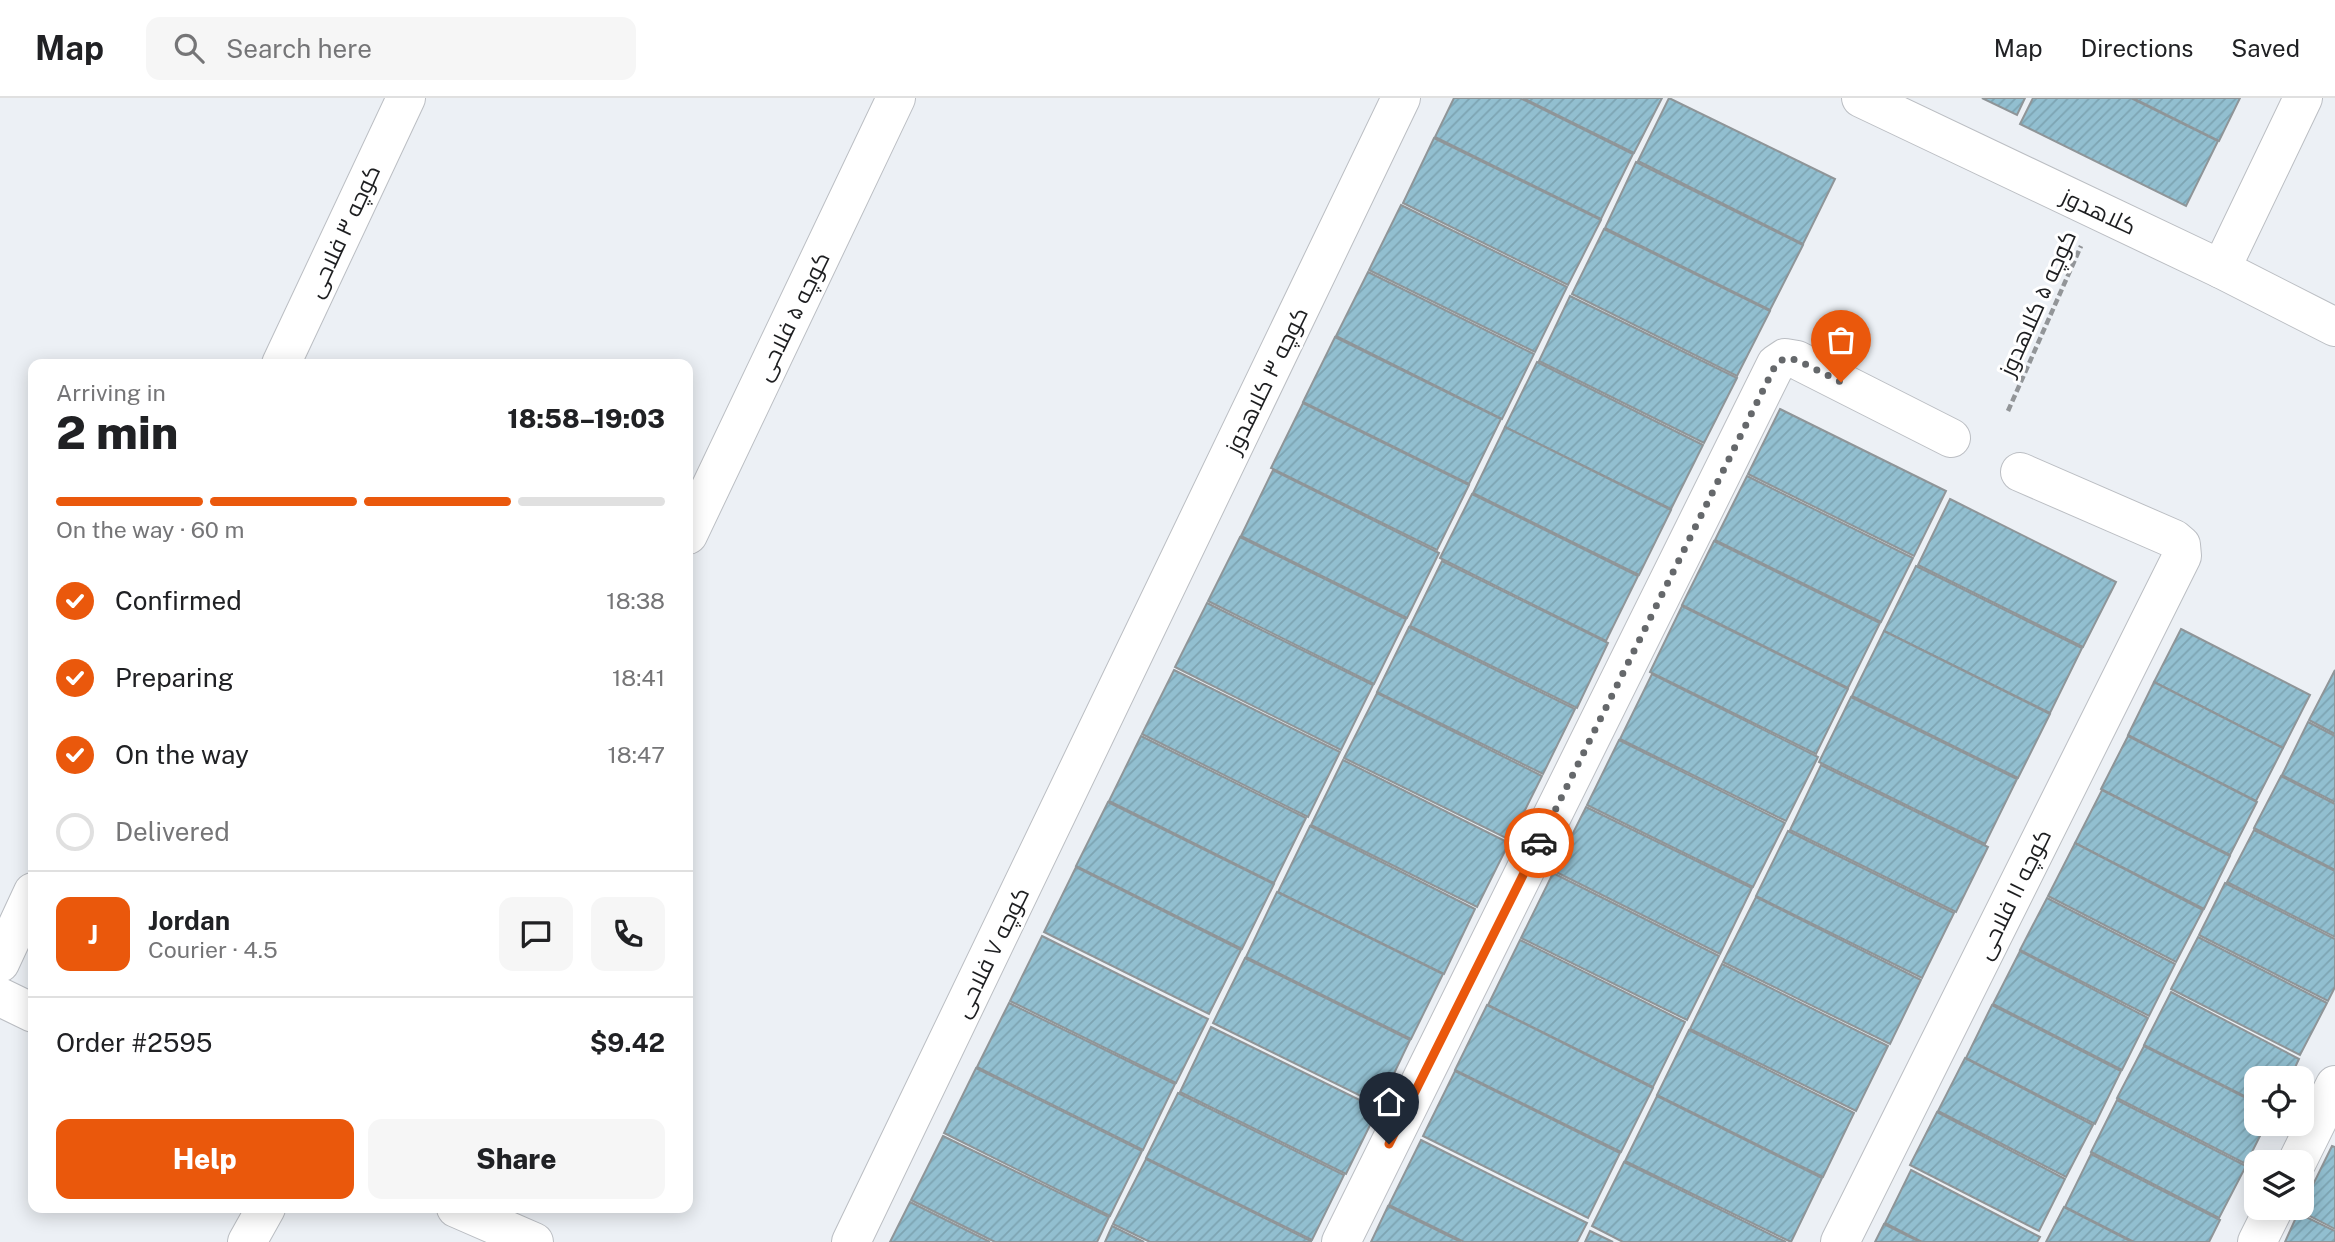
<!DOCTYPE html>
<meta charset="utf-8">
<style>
:root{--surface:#fff;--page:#f6f6f6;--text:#202124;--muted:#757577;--line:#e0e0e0;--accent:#ea580c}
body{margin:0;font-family:"Public Sans",Cairo,sans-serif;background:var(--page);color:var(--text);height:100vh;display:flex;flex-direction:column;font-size:26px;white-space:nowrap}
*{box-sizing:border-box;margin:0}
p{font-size:23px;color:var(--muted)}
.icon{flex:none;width:38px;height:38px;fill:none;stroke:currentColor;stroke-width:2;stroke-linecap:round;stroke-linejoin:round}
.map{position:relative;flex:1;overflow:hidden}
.drawer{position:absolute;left:28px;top:261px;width:665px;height:854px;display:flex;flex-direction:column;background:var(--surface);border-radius:14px;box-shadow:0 4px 18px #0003}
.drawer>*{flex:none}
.tools{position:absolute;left:2244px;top:968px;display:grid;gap:14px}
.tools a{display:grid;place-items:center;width:70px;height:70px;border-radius:14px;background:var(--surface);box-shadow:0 4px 18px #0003;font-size:35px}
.pin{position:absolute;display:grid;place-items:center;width:60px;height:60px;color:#fff;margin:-72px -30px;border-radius:50% 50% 50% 0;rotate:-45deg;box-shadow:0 0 7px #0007}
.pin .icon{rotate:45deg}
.courier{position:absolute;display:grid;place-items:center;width:70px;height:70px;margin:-35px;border:5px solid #ea580c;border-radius:50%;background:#fff;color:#222;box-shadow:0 2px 9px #0007}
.summary em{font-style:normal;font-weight:800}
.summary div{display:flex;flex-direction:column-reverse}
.summary{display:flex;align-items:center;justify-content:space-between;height:119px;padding:0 28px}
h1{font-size:46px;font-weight:800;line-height:52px}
.bar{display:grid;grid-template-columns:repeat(4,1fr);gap:10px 7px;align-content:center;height:84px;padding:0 28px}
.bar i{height:9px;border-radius:5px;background:var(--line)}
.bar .active{background:var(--accent)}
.bar p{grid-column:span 4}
.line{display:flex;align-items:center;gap:18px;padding:0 28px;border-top:2px solid var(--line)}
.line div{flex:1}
.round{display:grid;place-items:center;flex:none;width:74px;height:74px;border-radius:14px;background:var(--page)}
ol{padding:0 28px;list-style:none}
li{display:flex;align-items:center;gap:21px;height:77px}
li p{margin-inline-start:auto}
li .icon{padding:7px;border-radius:50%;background:var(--accent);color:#fff;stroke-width:4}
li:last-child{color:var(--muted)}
li i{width:38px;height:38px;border:4px solid var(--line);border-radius:50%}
.action{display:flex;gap:14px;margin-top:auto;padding:14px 28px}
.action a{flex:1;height:80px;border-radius:14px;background:var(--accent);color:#fff;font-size:28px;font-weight:800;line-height:80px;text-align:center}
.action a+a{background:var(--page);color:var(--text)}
header{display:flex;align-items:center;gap:42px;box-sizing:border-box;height:98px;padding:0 35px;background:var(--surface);border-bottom:2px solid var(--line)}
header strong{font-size:33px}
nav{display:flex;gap:38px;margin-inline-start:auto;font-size:24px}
.search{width:490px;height:63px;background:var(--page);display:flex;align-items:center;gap:18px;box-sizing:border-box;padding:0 24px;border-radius:14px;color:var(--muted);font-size:26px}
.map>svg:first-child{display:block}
</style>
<header>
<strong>Map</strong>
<div class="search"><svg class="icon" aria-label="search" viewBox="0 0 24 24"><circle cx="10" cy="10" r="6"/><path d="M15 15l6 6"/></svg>Search here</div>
<nav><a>Map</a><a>Directions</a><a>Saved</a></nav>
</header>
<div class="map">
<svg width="2335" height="1144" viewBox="0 0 2335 1144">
<defs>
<pattern id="building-hatch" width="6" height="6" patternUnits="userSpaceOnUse" patternTransform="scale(1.75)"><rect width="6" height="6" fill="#92bfd0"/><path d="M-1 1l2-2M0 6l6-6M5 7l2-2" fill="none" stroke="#7da4b2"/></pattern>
</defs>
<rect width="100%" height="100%" fill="#ecf0f5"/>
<g fill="url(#building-hatch)" stroke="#8f9598" stroke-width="2">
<polygon points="1454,0 1520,0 1633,56 1601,121 1435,39"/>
<polygon points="1523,0 1662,0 1634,55"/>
<polygon points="1669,0 1835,81 1803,146 1638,63"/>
<polygon points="1982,0 2025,0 2017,17"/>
<polygon points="2033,0 2131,0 2218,43 2186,108 2020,26"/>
<polygon points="2133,0 2240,0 2219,43"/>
<polygon points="1434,40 1601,122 1568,187 1403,105"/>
<polygon points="1636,64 1803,147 1770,212 1605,130"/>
<polygon points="1401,107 1567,189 1535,254 1369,172"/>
<polygon points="1604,131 1770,213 1737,278 1572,196"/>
<polygon points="1368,174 1534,256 1502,321 1336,238"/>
<polygon points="1570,198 1737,280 1704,345 1539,263"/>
<polygon points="1335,239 1501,321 1469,386 1303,304"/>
<polygon points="1537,264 1703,347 1671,411 1505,329"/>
<polygon points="1303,305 1469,387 1437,452 1271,370"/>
<polygon points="1780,311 1946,393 1914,458 1748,376"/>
<polygon points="1505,329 1671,412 1639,477 1473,395"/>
<polygon points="1273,372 1439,455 1407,520 1241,438"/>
<polygon points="1747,378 1913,460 1881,524 1715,442"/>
<polygon points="1472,396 1638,478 1606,543 1440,460"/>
<polygon points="1950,401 2116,484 2083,549 1918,467"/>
<polygon points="1240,439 1406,521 1374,586 1208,503"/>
<polygon points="1714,443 1880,525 1848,590 1682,507"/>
<polygon points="1442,463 1608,545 1577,610 1410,528"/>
<polygon points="1916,468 2082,550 2050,615 1884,533"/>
<polygon points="1207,505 1373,587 1341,652 1175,569"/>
<polygon points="1682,508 1848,591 1816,656 1650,574"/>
<polygon points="1409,529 1575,611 1543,676 1377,594"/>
<polygon points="2181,531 2310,597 2283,650 2154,584"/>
<polygon points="1884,533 2050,616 2018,680 1852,598"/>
<polygon points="1174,572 1340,654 1308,719 1142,636"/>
<polygon points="2335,572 2335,636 2309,622"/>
<polygon points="1652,576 1818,659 1786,723 1620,641"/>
<polygon points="2154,584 2283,650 2256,703 2128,637"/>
<polygon points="1377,595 1542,678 1510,742 1344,660"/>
<polygon points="1851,599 2017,681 1985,746 1819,664"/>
<polygon points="2308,624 2335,638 2335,704 2282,677"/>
<polygon points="1141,638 1306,720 1274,785 1109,703"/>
<polygon points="2128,638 2257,704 2230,757 2101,691"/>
<polygon points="1619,642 1785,725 1753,789 1587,707"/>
<polygon points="1343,662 1509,745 1477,809 1311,727"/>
<polygon points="1821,667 1988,749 1956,814 1790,732"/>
<polygon points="2281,678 2335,706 2335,772 2254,730"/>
<polygon points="2102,692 2230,758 2204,811 2075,745"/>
<polygon points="1108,704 1274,786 1242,851 1076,768"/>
<polygon points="1586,709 1752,790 1720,856 1554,773"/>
<polygon points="1310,728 1475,811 1444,876 1278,794"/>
<polygon points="2254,732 2335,773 2335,839 2227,784"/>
<polygon points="1788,733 1954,815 1922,880 1756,798"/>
<polygon points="2075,745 2203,812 2176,864 2048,798"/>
<polygon points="1076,769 1241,852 1209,916 1044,834"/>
<polygon points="1553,775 1719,858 1687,922 1521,840"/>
<polygon points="2225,785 2335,841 2335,889 2328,903 2199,837"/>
<polygon points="1277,794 1443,876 1411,941 1246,859"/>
<polygon points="1756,799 1921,882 1890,946 1723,864"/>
<polygon points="2047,800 2175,866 2149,918 2020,852"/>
<polygon points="1042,838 1208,921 1176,985 1010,903"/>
<polygon points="2198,839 2327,905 2300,957 2171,891"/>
<polygon points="1520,842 1685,924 1653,989 1488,907"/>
<polygon points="2020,853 2148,920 2122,972 1993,906"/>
<polygon points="1245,860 1410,942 1379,1007 1213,925"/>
<polygon points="1722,866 1888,948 1856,1013 1690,931"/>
<polygon points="2171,894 2299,961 2290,980 2256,980 2256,1004 2144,947"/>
<polygon points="1009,905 1175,986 1143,1052 977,969"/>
<polygon points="1487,907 1653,990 1621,1054 1455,972"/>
<polygon points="1992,907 2121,973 2095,1026 1966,960"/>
<polygon points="1211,929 1378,1011 1346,1076 1180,994"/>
<polygon points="1689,932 1854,1015 1823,1079 1657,997"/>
<polygon points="2144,948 2256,1005 2256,1026 2266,1026 2246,1066 2117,1000"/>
<polygon points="1965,960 2093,1027 2066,1079 1938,1013"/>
<polygon points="976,970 1142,1053 1110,1118 944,1035"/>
<polygon points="1455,973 1620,1055 1588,1120 1423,1038"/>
<polygon points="1178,995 1344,1077 1312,1142 1146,1060"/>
<polygon points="1657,998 1822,1080 1791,1144 1625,1063"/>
<polygon points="2117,1002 2246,1068 2219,1120 2091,1054"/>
<polygon points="1937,1014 2065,1081 2039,1133 1910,1067"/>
<polygon points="943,1038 1109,1119 1097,1144 995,1144 911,1102"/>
<polygon points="1421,1042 1587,1125 1577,1144 1464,1144 1389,1107"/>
<polygon points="2332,1048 2335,1049 2335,1131 2300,1113"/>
<polygon points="2091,1056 2220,1122 2209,1144 2134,1144 2065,1109"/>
<polygon points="1146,1061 1311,1143 1311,1144 1150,1144 1113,1126"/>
<polygon points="1624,1064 1786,1144 1623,1144 1592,1128"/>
<polygon points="1911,1072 2040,1139 2037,1144 1922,1144 1885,1125"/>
<polygon points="910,1104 990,1144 890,1144"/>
<polygon points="1388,1108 1461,1144 1371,1144"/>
<polygon points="2064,1109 2132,1144 2046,1144"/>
<polygon points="2298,1115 2335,1133 2335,1144 2285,1144"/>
<polygon points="1884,1126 1920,1144 1875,1144"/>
<polygon points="1112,1128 1144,1144 1105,1144"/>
<polygon points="1590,1133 1613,1144 1585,1144"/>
</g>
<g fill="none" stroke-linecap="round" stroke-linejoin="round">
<g stroke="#bbbec3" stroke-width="40">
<g id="minor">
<polyline points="1861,0 2221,171 2335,229"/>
<polyline points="2221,171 2303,0"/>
<polyline points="281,266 406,0"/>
<polyline points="688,437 896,0"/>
<polyline points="0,865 33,794"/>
<polyline points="0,899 33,915"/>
<polyline points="2297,1064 2335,987"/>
<polyline points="456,1110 534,1144"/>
<polyline points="247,1144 266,1110"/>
<polyline points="851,1144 1401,0"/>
<polyline points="1341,1144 1776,266 1785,260 1797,262 1951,340"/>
<polyline points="1840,1144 2182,458 2181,447 2174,441 2020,374"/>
<polyline points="2257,1144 2274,1110"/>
</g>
</g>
<polyline stroke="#929598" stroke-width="4.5" stroke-dasharray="7 3.5" stroke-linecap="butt" points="2008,313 2081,148"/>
<use href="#minor" stroke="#fff" stroke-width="38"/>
</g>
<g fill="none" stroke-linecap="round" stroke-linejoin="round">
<polyline stroke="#65686b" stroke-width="7" stroke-dasharray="0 12.6" points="1539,745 1776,266 1785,260 1797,262 1841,284"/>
<polyline stroke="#ea580c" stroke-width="9" points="1389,1046 1539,745"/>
</g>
<g text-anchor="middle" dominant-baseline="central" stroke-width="6" stroke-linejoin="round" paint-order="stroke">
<g font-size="23" fill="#1d1e20" stroke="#fff">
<text transform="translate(2099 113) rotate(25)">کلاهدوز</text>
<text transform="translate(343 133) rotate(-65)">کوچه ۳ فلاحی</text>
<text transform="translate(2037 205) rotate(-66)">کوچه ۵ کلاهدوز</text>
<text transform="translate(792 218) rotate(-64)">کوچه ۵ فلاحی</text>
<text transform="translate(1266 282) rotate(-64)">کوچه ۳ کلاهدوز</text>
<text transform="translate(2013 796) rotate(-64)">کوچه ۱۱ فلاحی</text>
<text transform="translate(991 854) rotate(-64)">کوچه ۷ فلاحی</text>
</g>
</g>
</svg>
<div class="tools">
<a><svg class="icon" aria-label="locate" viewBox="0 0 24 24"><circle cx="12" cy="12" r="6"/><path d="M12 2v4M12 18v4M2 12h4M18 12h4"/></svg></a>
<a><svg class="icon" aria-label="layers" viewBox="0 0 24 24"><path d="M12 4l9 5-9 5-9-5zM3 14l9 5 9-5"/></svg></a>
</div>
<div class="pin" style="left:1841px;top:284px;background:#ea580c"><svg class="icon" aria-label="bag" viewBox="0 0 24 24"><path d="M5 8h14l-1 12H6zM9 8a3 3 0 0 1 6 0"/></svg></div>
<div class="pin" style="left:1389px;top:1046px;background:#1f2937"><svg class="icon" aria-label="home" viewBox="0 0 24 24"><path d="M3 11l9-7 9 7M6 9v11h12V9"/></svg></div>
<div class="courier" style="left:1539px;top:745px"><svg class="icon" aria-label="car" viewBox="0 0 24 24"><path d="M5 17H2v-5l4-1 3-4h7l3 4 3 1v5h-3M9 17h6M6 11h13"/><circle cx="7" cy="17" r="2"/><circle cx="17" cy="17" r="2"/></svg></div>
<section class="drawer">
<div class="summary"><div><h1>2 min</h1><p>Arriving in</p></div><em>18:58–19:03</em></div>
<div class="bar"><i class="active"></i><i class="active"></i><i class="active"></i><i></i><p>On the way · 60 m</p></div>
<ol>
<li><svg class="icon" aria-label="check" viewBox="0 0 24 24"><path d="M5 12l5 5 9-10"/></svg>Confirmed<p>18:38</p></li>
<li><svg class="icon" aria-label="check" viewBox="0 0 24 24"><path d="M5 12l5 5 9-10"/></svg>Preparing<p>18:41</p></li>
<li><svg class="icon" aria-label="check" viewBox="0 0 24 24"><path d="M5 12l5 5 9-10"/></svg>On the way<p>18:47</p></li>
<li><i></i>Delivered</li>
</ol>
<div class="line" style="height:126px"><b class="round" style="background:var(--accent);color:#fff">J</b><div><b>Jordan</b><p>Courier · 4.5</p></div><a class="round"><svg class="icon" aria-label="chat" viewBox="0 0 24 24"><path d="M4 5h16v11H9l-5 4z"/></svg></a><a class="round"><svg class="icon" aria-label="phone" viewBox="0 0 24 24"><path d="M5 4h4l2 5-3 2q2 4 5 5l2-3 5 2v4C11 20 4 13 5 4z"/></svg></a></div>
<div class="line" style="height:91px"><div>Order #2595</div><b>$9.42</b></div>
<div class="action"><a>Help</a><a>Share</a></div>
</section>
</div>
